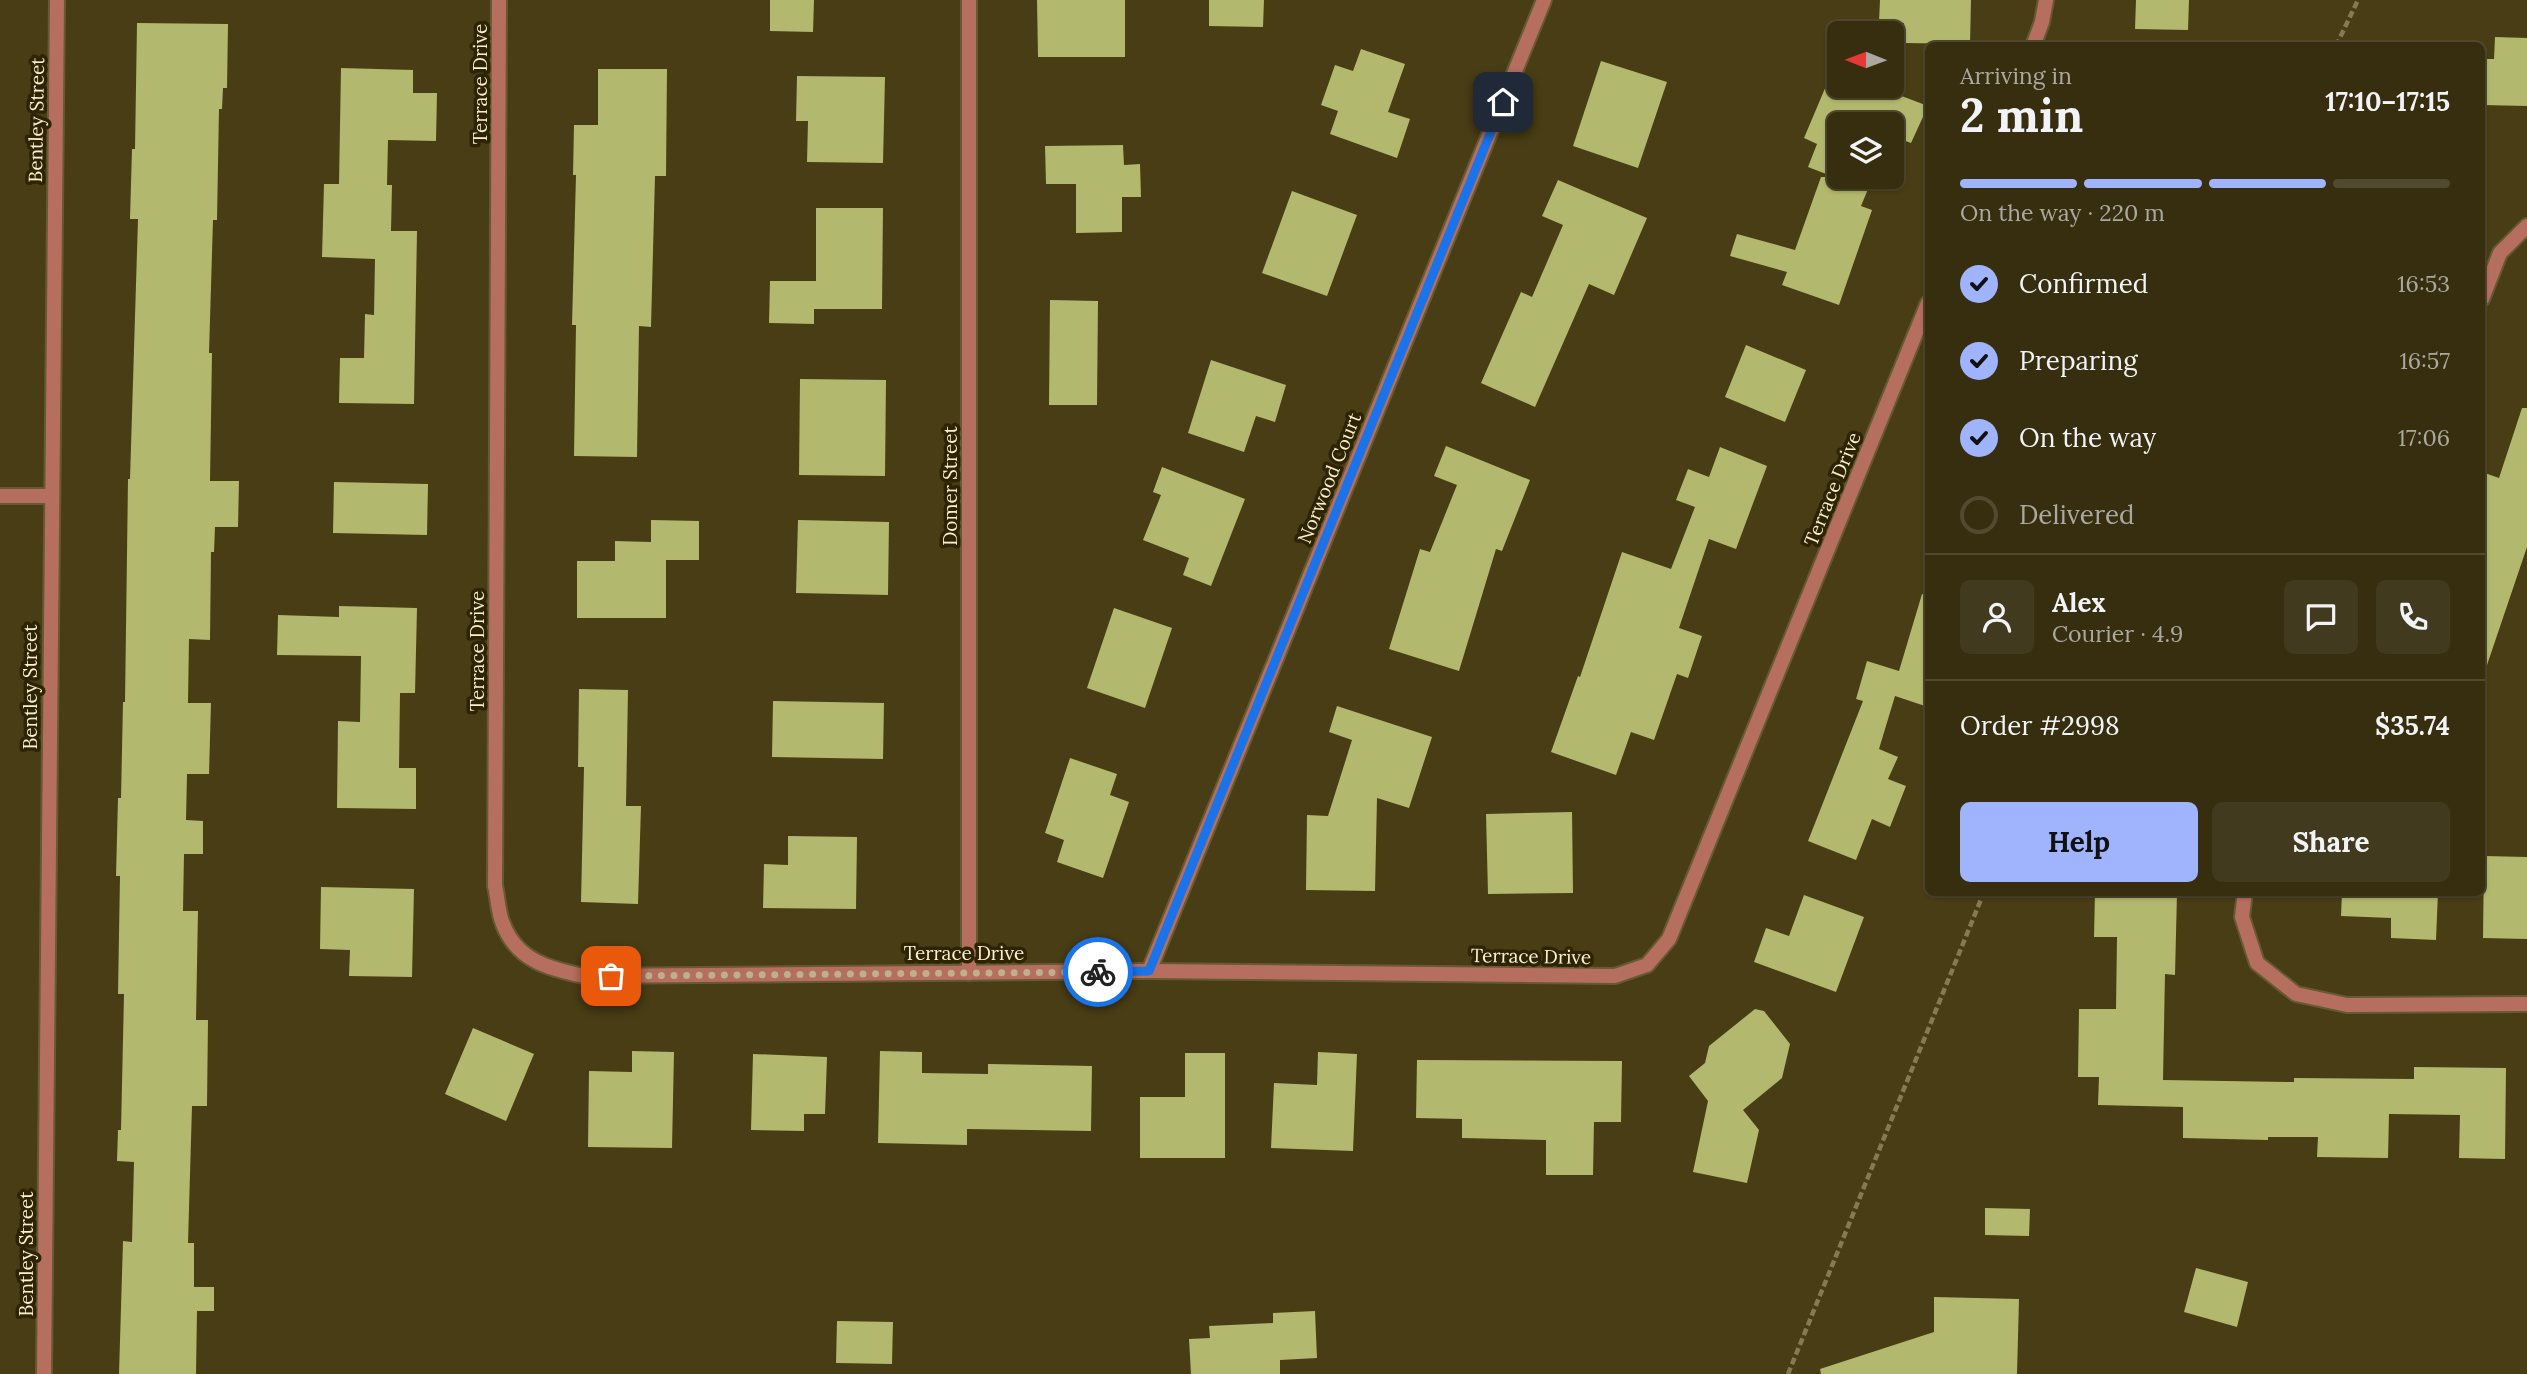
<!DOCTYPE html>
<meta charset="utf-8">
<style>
:root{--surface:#372e10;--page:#423a1e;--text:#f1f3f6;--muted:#aaa89f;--line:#514a30;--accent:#a0b3fd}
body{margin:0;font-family:Lora,serif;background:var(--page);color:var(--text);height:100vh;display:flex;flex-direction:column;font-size:26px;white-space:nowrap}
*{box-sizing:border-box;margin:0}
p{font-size:23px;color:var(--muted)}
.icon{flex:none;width:38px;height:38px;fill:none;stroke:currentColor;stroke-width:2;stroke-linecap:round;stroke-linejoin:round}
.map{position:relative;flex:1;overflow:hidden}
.sheet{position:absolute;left:1925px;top:42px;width:560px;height:854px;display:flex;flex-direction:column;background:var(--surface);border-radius:10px;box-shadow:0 2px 5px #0004,0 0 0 2px var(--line)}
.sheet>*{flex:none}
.needle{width:46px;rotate:271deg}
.fabs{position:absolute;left:1827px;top:21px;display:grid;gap:14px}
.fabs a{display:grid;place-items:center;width:77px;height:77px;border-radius:10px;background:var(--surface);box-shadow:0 2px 5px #0004,0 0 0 2px var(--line);font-size:35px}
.pin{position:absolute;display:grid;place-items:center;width:60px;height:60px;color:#fff;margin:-30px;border-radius:14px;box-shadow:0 4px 10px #0006}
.courier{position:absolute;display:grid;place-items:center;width:70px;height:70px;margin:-35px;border:5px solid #1a73e8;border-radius:50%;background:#fff;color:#222;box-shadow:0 2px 9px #0007}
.headline em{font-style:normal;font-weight:800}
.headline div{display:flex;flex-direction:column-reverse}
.headline{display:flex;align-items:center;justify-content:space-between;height:119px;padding:0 35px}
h1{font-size:46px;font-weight:800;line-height:52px}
.bar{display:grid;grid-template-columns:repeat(4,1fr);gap:10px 7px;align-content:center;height:84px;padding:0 35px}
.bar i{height:9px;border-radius:5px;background:var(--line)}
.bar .selected{background:var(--accent)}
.bar p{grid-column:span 4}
.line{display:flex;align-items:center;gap:18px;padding:0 35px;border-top:2px solid var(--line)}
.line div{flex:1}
.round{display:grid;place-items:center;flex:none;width:74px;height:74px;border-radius:10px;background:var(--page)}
ol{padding:0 35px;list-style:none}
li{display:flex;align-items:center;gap:21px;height:77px}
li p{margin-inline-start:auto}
li .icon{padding:7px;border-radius:50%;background:var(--accent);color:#111;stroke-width:4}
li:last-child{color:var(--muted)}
li i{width:38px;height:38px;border:4px solid var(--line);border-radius:50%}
.action{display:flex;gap:14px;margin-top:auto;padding:14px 35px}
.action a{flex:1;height:80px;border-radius:10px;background:var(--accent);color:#111;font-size:28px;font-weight:800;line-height:80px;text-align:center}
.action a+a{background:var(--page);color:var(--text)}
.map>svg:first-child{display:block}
</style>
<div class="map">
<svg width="2527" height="1374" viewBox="0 0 2527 1374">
<rect width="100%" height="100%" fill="#493d15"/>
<g fill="#b2b86d">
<polygon points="770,0 814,0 813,32 770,31"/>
<polygon points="1037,0 1125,0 1125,57 1038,57"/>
<polygon points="1209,0 1264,0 1263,27 1209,26"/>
<polygon points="1880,0 1971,0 1970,44 1903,43 1904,23 1879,22"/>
<polygon points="2136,0 2189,0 2188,30 2135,29"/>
<polygon points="137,23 228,24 227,88 223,88 222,109 219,109 217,220 213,220 209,353 212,353 210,481 239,481 238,527 215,527 214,552 211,552 210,640 189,639 188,703 211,703 209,774 187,774 186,820 203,821 203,854 184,854 183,911 198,911 196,1020 208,1020 207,1106 192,1106 188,1243 194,1243 194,1287 214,1287 214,1311 197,1311 196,1374 119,1374 123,1241 132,1242 134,1162 117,1161 118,1130 121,1130 124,994 118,994 120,876 116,876 118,798 121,798 123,702 125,702 128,479 130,479 138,219 130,219 132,149 135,149"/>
<polygon points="2495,37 2527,38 2527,106 2482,105 2482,59 2494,59"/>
<polygon points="1361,49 1405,64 1388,112 1410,119 1397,158 1330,134 1338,111 1321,105 1335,65 1353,71"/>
<polygon points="1601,61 1667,82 1638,168 1573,146"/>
<polygon points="341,68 413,70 413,93 437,93 436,141 388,140 387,185 392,185 391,231 417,231 414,404 339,403 340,358 364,358 365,314 374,315 375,259 322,257 324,184 339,184"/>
<polygon points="598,69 667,69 666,176 655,176 651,327 639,326 637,457 574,456 576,325 572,325 576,175 573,175 574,125 598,125"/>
<polygon points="797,76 885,77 883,163 807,162 808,121 796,121"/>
<polygon points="1826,86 1896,86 1891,92 1928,106 1911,143 1892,136 1892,124 1839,124 1839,177 1873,177 1861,206 1872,210 1839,305 1782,285 1787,272 1730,256 1737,234 1795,250 1821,177 1834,177 1808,167 1817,144 1804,138"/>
<polygon points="1123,145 1124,165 1140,164 1141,197 1122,197 1122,232 1076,233 1076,184 1046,184 1045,146"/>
<polygon points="1558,180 1647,218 1614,295 1589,284 1535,407 1481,383 1521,292 1532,297 1563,225 1542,216"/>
<polygon points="1292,191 1357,215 1327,296 1262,273"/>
<polygon points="816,208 883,208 882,309 814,309 814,324 769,323 770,281 816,281"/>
<polygon points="1050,300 1098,301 1097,405 1049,405"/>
<polygon points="1746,345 1806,370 1785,422 1725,397"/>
<polygon points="1211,360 1286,385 1275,422 1256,416 1244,452 1188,433"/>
<polygon points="800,379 886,380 885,476 799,475"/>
<polygon points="2522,408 2527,408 2527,547 2486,668 2482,668 2482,472 2499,478"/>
<polygon points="1446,446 1530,480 1502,551 1496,549 1459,671 1389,649 1420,549 1430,552 1457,485 1434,476"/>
<polygon points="1720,447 1767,466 1736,549 1709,539 1679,628 1702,636 1688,678 1677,674 1654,740 1631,732 1616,775 1551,752 1578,676 1580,677 1622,552 1671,569 1695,507 1676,500 1688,469 1709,477"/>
<polygon points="1162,467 1245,499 1211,586 1183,575 1189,558 1143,540 1161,495 1153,492"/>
<polygon points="334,482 428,484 427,535 333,533"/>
<polygon points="651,520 699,521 699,560 666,560 666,618 577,618 577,561 615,561 615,541 651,542"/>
<polygon points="798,520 889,522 888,595 796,593"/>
<polygon points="1922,594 1928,595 1928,707 1895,696 1879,749 1898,757 1888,779 1906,786 1890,827 1872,819 1856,860 1808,841 1863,701 1856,699 1867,661 1899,671"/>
<polygon points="339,606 417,608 415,693 400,693 399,768 416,768 416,809 337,808 338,721 360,722 361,656 277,655 278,615 339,617"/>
<polygon points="1114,608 1172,628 1145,708 1087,688"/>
<polygon points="579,689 628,690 626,806 641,806 638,904 581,902 584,767 578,767"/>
<polygon points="773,701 884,703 883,759 772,757"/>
<polygon points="1337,706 1432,737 1409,808 1377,798 1375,891 1306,890 1307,815 1328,816 1352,740 1329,732"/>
<polygon points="1070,758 1117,774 1110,795 1129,802 1103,878 1057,862 1064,840 1045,833"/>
<polygon points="1572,812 1573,893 1488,894 1486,814"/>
<polygon points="788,836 857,837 856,909 763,908 764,864 788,865"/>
<polygon points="2484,856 2527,857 2527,939 2483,938"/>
<polygon points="321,887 414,889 412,977 349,976 350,950 320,949"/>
<polygon points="2095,892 2177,893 2175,975 2165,974 2163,1080 2294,1082 2294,1078 2414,1079 2414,1067 2506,1068 2505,1159 2459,1158 2460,1115 2389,1114 2388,1158 2317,1157 2318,1137 2268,1137 2268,1140 2183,1138 2183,1107 2098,1105 2099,1077 2078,1077 2079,1009 2116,1009 2117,937 2094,937"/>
<polygon points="2342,892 2438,892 2436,940 2391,938 2391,918 2341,916"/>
<polygon points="1804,895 1864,917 1836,992 1754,962 1766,928 1789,936"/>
<polygon points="1755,1009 1764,1011 1790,1044 1782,1078 1743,1110 1759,1130 1747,1183 1693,1172 1708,1101 1689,1076 1705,1063 1709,1046"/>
<polygon points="473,1028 534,1054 506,1121 445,1094"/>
<polygon points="632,1051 674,1052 672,1148 588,1147 589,1071 632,1072"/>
<polygon points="880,1051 922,1052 922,1073 988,1074 988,1064 1092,1066 1091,1131 967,1129 967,1145 878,1143"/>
<polygon points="1318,1052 1357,1054 1353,1151 1271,1148 1274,1083 1317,1085"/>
<polygon points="1185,1053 1225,1053 1225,1158 1140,1158 1140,1097 1185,1097"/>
<polygon points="753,1054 827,1057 825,1114 804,1114 804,1131 751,1130"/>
<polygon points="1417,1060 1622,1061 1621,1122 1594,1122 1593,1175 1546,1175 1546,1140 1462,1138 1462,1119 1416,1118"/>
<polygon points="1985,1208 2030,1209 2029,1236 1985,1235"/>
<polygon points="2196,1268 2248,1282 2237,1327 2184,1312"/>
<polygon points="1934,1297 2019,1299 2017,1374 1821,1374 1820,1369 1934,1332"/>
<polygon points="1315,1311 1317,1358 1280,1360 1280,1374 1191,1374 1189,1339 1210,1338 1209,1326 1273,1323 1273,1313"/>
<polygon points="837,1321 893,1322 892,1364 836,1363"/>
</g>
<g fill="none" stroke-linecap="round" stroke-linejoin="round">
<g stroke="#655a32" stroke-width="18">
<g id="minor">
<path d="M499,0L495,886C498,898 498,913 503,924C517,961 550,969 584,976L1149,971L1615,976L1647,965L1669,939L1928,303"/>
<polyline points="969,0 969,973"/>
<polyline points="2033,46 2042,22 2046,0"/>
<polyline points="2482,299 2500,253 2527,226"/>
<polyline points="0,496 51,496"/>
<polyline points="2245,892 2242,917 2257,963 2296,994 2347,1005 2527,1004"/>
<polyline points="1149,971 1544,0"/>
<polyline points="44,1374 57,0"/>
</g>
</g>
<g stroke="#867a54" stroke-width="4.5" stroke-dasharray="7 3.5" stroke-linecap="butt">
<polyline points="2336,46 2358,0"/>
<polyline points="1788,1374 1984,892"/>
</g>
<use href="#minor" stroke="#b66e5f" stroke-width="14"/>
</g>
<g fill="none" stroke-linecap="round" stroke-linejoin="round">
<polyline stroke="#bdb18b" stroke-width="7" stroke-dasharray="0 12.6" points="611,976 1098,972"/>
<polyline stroke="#1a73e8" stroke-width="9" points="1098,972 1149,971 1503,102"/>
</g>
<g text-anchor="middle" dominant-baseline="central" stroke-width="7" stroke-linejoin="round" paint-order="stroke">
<g font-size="19" fill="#fbf0cb" stroke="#2d2404">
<text transform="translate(480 84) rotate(-90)">Terrace Drive</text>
<text transform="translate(36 120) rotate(-89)">Bentley Street</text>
<text transform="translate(1329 478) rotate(-68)">Norwood Court</text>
<text transform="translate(950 486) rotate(-90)">Domer Street</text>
<text transform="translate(1832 489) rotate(-68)">Terrace Drive</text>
<text transform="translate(477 651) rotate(-90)">Terrace Drive</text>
<text transform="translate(30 687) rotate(-90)">Bentley Street</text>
<text x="964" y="953">Terrace Drive</text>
<text transform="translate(1531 956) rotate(1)">Terrace Drive</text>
<text transform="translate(26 1254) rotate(-90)">Bentley Street</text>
</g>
</g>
</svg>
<div class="fabs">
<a><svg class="needle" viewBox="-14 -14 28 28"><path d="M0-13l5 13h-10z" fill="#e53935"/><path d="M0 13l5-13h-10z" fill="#aaa89f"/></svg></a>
<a><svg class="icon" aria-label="layers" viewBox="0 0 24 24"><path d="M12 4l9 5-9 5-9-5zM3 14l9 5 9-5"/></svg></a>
</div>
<div class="pin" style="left:611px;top:976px;background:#ea580c"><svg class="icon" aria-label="bag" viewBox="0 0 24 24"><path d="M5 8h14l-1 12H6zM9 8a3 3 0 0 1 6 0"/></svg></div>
<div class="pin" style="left:1503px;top:102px;background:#1f2937"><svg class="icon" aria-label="home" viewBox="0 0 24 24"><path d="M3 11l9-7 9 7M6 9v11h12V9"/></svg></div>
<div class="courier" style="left:1098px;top:972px"><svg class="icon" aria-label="bike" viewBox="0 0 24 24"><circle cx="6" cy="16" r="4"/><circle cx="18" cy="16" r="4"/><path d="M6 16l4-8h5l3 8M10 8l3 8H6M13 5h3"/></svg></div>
<section class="sheet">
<div class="headline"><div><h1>2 min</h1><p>Arriving in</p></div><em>17:10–17:15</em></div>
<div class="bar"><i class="selected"></i><i class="selected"></i><i class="selected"></i><i></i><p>On the way · 220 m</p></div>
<ol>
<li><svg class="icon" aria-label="check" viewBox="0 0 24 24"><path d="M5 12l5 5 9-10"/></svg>Confirmed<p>16:53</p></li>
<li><svg class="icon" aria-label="check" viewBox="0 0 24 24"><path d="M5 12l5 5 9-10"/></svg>Preparing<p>16:57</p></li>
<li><svg class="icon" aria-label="check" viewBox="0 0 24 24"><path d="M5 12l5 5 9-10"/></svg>On the way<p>17:06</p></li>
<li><i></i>Delivered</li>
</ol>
<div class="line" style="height:126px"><a class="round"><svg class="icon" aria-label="person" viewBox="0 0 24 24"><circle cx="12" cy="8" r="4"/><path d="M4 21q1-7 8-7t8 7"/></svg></a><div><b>Alex</b><p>Courier · 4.9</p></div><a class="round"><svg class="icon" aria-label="chat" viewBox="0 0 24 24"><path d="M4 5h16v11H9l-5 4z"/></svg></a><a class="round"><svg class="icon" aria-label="phone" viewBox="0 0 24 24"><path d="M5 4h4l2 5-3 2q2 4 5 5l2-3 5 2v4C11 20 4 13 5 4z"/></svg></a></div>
<div class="line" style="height:91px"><div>Order #2998</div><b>$35.74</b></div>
<div class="action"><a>Help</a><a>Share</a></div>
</section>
</div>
